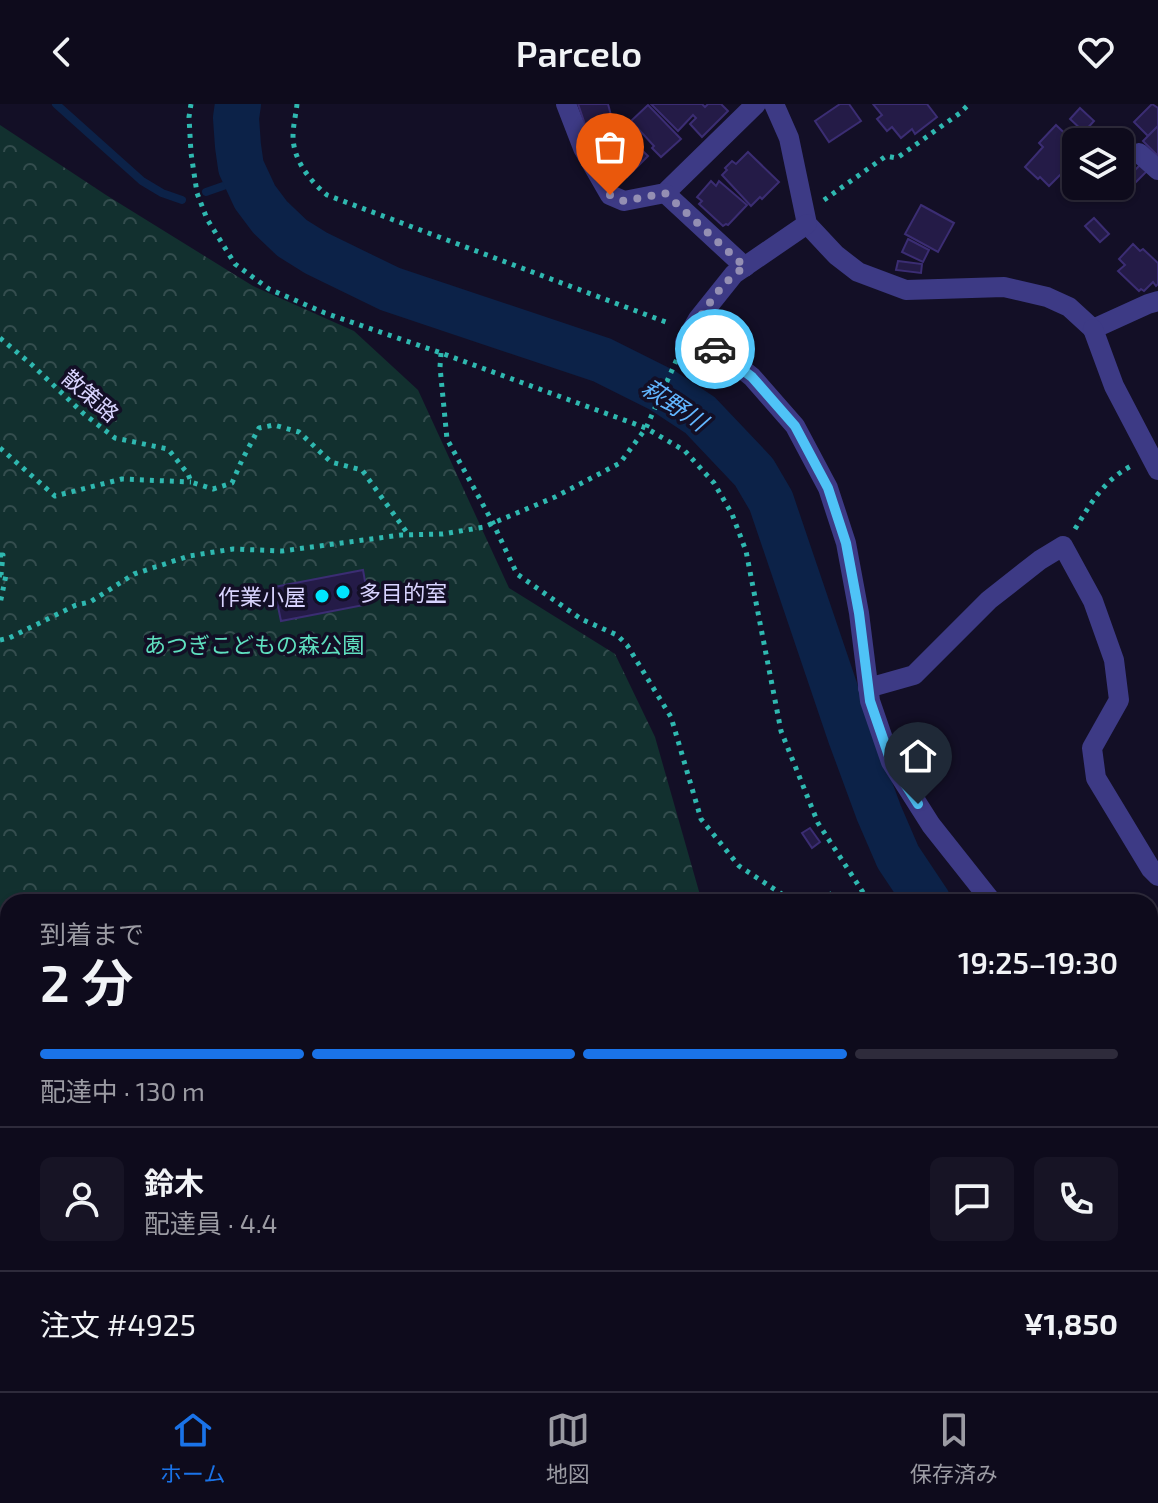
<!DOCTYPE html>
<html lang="ja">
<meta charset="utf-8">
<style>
:root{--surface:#0e0b1c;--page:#171425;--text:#f1f3f6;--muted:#9b9ba3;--line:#2e2b3b;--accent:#1a73e8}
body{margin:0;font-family:"Exo 2","Noto Sans JP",sans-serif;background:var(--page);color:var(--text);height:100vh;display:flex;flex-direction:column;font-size:30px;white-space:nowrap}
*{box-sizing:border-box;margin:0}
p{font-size:26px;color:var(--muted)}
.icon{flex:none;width:44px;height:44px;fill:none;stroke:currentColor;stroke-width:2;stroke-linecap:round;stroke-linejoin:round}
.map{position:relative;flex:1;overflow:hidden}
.sheet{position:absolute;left:0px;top:790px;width:1158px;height:498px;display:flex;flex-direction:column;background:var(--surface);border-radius:24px 24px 0 0;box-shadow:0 2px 6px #0004,0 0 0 2px var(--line)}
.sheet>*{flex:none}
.controls{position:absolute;left:1062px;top:24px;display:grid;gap:16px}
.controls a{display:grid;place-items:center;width:72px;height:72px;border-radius:12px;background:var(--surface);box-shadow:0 2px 6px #0004,0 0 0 2px var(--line);font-size:40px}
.pin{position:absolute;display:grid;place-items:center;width:68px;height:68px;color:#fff;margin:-82px -34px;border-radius:50% 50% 50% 0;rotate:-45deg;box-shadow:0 0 8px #0007}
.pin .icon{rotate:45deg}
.courier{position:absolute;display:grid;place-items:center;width:80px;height:80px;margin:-40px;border:6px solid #4fc3f7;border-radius:50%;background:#fff;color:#222;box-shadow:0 2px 10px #0007}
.headline em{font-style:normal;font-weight:600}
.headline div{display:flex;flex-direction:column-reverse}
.headline{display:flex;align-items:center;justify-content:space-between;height:136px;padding:0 40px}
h1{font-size:52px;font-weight:600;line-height:60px}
.bar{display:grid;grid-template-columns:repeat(4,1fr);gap:12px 8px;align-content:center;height:96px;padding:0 40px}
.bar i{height:10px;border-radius:6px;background:var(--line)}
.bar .active{background:var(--accent)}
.bar p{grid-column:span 4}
.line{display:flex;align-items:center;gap:20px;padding:0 40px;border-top:2px solid var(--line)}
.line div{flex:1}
.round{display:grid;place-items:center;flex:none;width:84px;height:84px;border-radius:12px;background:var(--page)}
header{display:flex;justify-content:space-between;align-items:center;height:104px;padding:0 40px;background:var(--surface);font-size:36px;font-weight:600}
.menu{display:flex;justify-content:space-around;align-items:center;height:112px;border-top:2px solid var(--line);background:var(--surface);font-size:22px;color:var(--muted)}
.menu a{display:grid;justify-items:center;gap:4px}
.menu .active{color:var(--accent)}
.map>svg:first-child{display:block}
</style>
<header><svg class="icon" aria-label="back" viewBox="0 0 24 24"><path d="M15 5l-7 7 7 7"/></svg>Parcelo<svg class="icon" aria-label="heart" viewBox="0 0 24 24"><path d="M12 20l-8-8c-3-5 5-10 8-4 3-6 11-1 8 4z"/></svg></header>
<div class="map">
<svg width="1158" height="1287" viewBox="0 0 1158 1287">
<defs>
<pattern id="park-crowns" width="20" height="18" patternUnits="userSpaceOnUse" patternTransform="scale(2)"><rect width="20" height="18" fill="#12302f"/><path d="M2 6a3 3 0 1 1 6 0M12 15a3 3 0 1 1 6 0" fill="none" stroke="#344d4e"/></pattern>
</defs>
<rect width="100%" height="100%" fill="#130f26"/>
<polygon fill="url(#park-crowns)" points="0,21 106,91 253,182 354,227 418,286 509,484 615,550 655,633 702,798 8,798 8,1184 0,1214"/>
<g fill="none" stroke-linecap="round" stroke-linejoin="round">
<g stroke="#0c2248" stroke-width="8">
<polyline points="56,0 142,77 162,89 182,96"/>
<polyline points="206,88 246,74"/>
</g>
<g stroke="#0c2248" stroke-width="46">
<polyline points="238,0 236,14 238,42 241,63 255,93 270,113 292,134 316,149 390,185 602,256 662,286 700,311 754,368 771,397 851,633 879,709 898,753 928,798"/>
<polyline points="1150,1014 1158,1019"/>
</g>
</g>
<g fill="#241b47" stroke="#3b2d73" stroke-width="2">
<polygon points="578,0 608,0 612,15 600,19 601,24 588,29"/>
<polygon points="651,0 702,0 705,3 708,0 721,0 728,7 702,33 690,20 696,14 693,11 678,27"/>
<polygon points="840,0 849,0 861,17 829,38 815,17"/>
<polygon points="873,0 927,0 937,13 915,30 912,25 901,34 892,23 887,27 877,15 882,11"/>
<polygon points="1152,0 1158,4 1158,22 1148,32 1134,18"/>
<polygon points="648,1 681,35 661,53 652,44 654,42 631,17"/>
<polygon points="1080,4 1094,17 1084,28 1070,15"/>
<polygon points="1056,21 1076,40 1075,60 1076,63 1066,74 1062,69 1049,82 1040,73 1038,75 1025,63 1043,43 1039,39"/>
<polygon points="1158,22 1158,52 1143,37"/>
<polygon points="625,30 648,52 627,73 619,65 616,67 602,54"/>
<polygon points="748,48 779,78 762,95 760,93 751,102 722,71 727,66 725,64 732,57 736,60"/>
<polygon points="1128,57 1136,65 1141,60 1147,67 1130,84 1120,73 1120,65"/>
<polygon points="711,77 716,82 719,77 747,101 728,121 726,120 723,122 699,100 702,97 697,93"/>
<polygon points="921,101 954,119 938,148 905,130"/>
<polygon points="1094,114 1109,130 1100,138 1085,122"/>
<polygon points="908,135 929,146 923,158 902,148"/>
<polygon points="1133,140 1140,147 1143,145 1158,159 1158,180 1156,182 1153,178 1144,187 1141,185 1139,187 1118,167 1125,161 1119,155"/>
<polygon points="898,157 922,160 921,169 896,166"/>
<polygon points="363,466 369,500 281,517 274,483"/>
<polygon points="810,724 820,738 812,744 802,729"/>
<polygon points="1156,1134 1158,1137 1158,1159 1150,1166 1150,1136"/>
<polygon points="727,1280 774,1280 769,1287 721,1287"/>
<polygon points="793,1280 820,1280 827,1287 797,1287 792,1282"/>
<polygon points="862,1280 934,1280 926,1287 855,1287"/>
</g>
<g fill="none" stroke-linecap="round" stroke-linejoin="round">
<g stroke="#2fb8b0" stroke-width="5" stroke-dasharray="4 6" stroke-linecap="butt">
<polyline points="191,0 189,13 191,49 197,89 207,115 235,160 269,185 325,209 441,249 646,324 685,347 714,379 732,410 746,447 781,627 818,719 866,793 867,798"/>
<path d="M297,0C296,10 293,22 293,32C293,56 310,77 327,91L671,220"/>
<polyline points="824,96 886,52 897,54 960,9 969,0"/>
<polyline points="0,234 31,260 84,310 115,334 168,345 188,370 191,378 213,385 232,379 242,356 259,324 274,321 299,328 331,358 362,366 408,430"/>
<polyline points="441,249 440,263 447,335 493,419 517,470 581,515 617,531 627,541 671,613 701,715 739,762 794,798"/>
<polyline points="0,344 55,392 122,375 191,378"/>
<path d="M1075,425C1091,399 1103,377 1131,362"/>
<polyline points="0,451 3,451 1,471 6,471 0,500"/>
<polyline points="0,536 9,534 76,501 90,498 134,470 189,452 233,445 282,447 401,431 443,430 484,423 493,419 555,393 620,359 646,324 677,255"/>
<polyline points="821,798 836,786"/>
</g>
<g stroke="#3d3a85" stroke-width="20">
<polyline points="566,0 583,44 610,91 624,97 665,89 756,0"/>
<polyline points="774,0 789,34 807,120 836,151 858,168 906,186 1004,183 1047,193 1069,203 1093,225 1148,200 1158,197"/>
<polyline points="1139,49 1158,66"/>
<polyline points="665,89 745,163"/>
<polyline points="1093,225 1114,282 1158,366"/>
<polyline points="691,229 731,256 752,273 795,322 828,384 846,439 859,509 870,597 891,658 931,721 992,798"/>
<polyline points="685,238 698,215 734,170 807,120"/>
<polyline points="868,584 914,571 989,496 1040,456 1063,442 1093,497 1114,556 1119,596 1092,644 1096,674 1151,765 1158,772"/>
<polyline points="0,843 8,898"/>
<polyline points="1150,957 1158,959"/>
<polyline points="0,992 8,977"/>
<polyline points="1150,1068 1158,1072"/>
<polyline points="1150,1222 1158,1212"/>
<polyline points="0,1247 8,1230"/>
<polyline points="949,1280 956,1287"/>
<polyline points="1093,1287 1100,1280"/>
</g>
</g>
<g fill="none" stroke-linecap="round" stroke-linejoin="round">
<path stroke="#948fb3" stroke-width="8" stroke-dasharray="0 14.4" d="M610,91L624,97L665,89L745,163C722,177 704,206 691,229L715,245"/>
<polyline stroke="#4fc3f7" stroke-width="10" points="715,245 752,273 795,322 828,384 846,439 859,509 870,597 891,658 918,700"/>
</g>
<g fill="#00e5ff" stroke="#130f26" stroke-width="3">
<circle cx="343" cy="488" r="8"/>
<circle cx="322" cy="492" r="8"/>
</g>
<g text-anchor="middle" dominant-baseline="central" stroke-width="7" stroke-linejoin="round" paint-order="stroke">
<g font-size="22" fill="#d9d4ff" stroke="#130f26">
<text transform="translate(91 291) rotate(41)">散策路</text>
</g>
<g font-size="22" fill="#d9d4ff" stroke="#130f26" text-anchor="start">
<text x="359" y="488">多目的室</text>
<text x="306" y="492" text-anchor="end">作業小屋</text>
</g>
<g font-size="22" fill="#5fe0c0" stroke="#130f26">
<text x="254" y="540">あつぎこどもの森公園</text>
</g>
<g font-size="24" font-style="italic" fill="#62b6ff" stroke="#130f26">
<text transform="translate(675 300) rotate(34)">萩野川</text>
</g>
</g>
</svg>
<div class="controls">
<a><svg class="icon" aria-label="layers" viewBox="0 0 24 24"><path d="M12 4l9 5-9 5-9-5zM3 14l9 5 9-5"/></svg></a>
</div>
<div class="pin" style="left:610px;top:91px;background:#ea580c"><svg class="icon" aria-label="bag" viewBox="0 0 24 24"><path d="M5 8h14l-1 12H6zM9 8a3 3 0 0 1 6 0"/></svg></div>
<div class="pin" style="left:918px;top:700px;background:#1f2937"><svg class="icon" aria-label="home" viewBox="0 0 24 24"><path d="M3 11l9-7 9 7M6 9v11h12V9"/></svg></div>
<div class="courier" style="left:715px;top:245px"><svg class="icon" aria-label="car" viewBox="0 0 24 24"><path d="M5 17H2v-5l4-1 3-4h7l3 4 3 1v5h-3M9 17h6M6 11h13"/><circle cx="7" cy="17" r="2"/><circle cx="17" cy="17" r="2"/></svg></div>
<section class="sheet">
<div class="headline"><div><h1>2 分</h1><p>到着まで</p></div><em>19:25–19:30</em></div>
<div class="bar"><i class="active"></i><i class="active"></i><i class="active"></i><i></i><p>配達中 · 130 m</p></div>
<div class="line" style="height:144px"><a class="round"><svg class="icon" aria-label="person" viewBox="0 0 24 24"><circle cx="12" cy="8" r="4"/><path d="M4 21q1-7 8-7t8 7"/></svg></a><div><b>鈴木</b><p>配達員 · 4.4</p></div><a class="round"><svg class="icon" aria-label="chat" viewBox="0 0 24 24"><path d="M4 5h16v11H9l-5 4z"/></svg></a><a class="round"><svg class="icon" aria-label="phone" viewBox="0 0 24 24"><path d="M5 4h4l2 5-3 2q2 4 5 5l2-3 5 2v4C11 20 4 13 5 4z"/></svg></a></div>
<div class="line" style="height:104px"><div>注文 #4925</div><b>¥1,850</b></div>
</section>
</div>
<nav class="menu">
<a class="active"><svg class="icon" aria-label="home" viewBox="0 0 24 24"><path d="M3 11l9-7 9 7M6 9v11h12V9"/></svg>ホーム</a>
<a><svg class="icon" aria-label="map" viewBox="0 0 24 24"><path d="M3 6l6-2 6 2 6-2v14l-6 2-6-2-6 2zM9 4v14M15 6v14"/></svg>地図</a>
<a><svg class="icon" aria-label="saved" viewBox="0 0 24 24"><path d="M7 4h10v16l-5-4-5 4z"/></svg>保存済み</a>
</nav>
